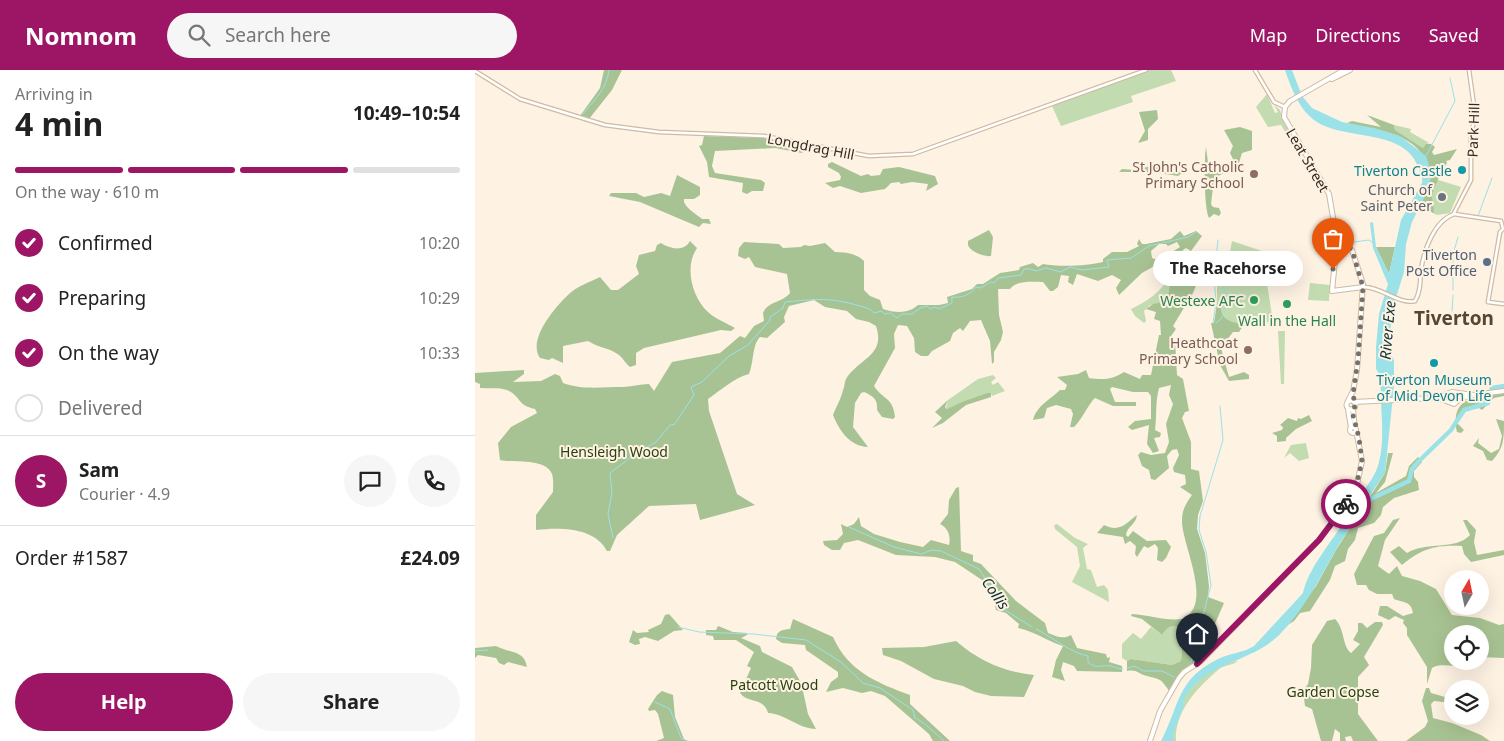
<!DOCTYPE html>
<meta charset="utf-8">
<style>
:root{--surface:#fff;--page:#f6f6f6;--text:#222;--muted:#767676;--line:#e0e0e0;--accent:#9d1565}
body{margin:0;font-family:"Noto Sans",sans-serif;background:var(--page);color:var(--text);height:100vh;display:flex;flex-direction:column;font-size:19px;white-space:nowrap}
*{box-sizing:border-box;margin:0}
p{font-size:16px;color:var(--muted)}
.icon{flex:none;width:28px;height:28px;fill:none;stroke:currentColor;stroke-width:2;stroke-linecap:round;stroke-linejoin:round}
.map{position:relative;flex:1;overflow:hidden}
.side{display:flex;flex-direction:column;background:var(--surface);width:475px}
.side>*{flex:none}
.needle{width:32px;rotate:9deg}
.buttons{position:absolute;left:969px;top:500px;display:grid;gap:10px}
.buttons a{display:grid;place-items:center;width:45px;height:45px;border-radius:50%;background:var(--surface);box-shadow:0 5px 20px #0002;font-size:25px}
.pin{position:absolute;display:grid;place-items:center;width:42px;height:42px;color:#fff;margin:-51px -21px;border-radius:50% 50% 50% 0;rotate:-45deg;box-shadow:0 0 5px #0007}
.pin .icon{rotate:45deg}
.courier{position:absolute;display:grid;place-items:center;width:50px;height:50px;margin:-25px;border:4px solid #9d1565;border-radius:50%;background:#fff;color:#222;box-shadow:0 1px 6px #0007}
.bubble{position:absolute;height:35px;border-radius:18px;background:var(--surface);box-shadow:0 5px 20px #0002;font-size:16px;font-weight:700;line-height:35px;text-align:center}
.summary em{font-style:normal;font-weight:700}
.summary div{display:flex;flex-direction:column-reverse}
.summary{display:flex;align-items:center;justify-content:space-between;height:85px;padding:0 15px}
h1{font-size:32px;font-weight:700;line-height:38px}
.bar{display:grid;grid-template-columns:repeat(4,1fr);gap:8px 5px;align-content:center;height:60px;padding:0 15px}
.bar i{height:6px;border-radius:4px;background:var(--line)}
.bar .current{background:var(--accent)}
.bar p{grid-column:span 4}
.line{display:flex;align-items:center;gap:12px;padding:0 15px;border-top:1px solid var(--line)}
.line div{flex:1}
.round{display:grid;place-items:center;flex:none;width:52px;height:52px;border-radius:26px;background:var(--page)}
ol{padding:0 15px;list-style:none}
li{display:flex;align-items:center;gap:15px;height:55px}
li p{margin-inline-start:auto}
li .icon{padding:5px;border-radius:50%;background:var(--accent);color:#fff;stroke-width:4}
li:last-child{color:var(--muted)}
li i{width:28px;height:28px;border:2px solid var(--line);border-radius:50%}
.action{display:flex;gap:10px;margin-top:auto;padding:10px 15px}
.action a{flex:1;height:58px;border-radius:30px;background:var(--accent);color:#fff;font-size:20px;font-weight:700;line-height:58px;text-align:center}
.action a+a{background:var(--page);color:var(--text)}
header{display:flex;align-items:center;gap:30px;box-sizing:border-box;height:70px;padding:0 25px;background:var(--accent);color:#fff}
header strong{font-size:24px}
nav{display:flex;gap:28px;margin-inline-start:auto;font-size:18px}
.search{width:350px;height:45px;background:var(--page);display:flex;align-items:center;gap:12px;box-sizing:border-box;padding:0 18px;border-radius:28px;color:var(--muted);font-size:19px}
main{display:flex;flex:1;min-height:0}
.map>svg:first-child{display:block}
</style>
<header>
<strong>Nomnom</strong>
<div class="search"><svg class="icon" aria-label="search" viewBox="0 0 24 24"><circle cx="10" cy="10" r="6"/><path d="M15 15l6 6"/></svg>Search here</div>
<nav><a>Map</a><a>Directions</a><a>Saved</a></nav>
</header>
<main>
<section class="side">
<div class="summary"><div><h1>4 min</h1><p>Arriving in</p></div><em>10:49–10:54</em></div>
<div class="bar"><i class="current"></i><i class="current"></i><i class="current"></i><i></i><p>On the way · 610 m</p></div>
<ol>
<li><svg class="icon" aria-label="check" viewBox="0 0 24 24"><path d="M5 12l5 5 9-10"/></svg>Confirmed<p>10:20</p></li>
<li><svg class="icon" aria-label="check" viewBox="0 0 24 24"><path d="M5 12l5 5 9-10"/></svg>Preparing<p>10:29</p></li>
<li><svg class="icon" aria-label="check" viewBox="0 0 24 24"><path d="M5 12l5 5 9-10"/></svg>On the way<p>10:33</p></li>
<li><i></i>Delivered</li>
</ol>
<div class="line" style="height:90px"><b class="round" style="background:var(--accent);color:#fff">S</b><div><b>Sam</b><p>Courier · 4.9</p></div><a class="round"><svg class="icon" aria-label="chat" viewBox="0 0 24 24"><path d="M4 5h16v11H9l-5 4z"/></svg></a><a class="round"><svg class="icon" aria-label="phone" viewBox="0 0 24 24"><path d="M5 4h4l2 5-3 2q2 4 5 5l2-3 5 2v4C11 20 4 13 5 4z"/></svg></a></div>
<div class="line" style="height:65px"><div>Order #1587</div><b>£24.09</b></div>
<div class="action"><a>Help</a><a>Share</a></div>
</section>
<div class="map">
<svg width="1029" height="671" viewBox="0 0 1029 671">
<rect width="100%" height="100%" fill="#fef2e3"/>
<g fill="#c3dbb1">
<polygon points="673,0 696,0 701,11 656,26 658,32 586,56 577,36"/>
<polygon points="792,24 800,43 803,42 799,35 805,40 808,50 804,44 816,65 814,68 806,55 793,57 781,37"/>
<polygon points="919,55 936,59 935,62 956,74 953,73 948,78 920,60"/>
<polygon points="957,108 986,117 975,143 962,145 944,136"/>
<polygon points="757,171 787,181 798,252 767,255 739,253 742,239 742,205 744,205 742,187 754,187"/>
<path d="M689,193L710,203L695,213L692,231L675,235L669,241L671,251L669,253L660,246L656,239C671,232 688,221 695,205L685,196Z"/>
<polygon points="835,213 855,215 854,231 833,230"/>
<polygon points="803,261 810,261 809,314 806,314"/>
<polygon points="518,305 521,308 516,312 518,315 523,312 530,321 517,326 516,323 489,331 473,339 471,338 473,330 503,309"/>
<polygon points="831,373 834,388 824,391 815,383 809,388 816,375"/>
<polygon points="582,454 600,468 613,474 608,478 612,499 616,500 622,517 629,515 633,520 634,532 597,512 605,496 602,477 580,459 579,455"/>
<polygon points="696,555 709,560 706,591 697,595 656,589 652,591 647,588 647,574 658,563 666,569 676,557 687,565 692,556"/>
<path d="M763,591C759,595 748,595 743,600C723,617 699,642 701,671H698C698,660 702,651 707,641C708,637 708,633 709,629C715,612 746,592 763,591Z"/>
</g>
<g fill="#a8c393">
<polygon points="129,0 147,0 137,20 114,49 105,46 125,18"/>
<polygon points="682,40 683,49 673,59 673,70 663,73 670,61 664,42"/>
<path d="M892,45L919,55L920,60L948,78L951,74H956L960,77L957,82L959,85L982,79L975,90L971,91L972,93C970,95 957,120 957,126C957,132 959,137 959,143L944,136L957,105C954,99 953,92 949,87C932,60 899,61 872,53L877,51L906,57Z"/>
<path d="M765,57L777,61V80L767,83L763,96L758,100L756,98L739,109L736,134L738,137L744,138L746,143L744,146L739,144L734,148C729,139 729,88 731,77L734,100L750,96L758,89L755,83L758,76L749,60Z"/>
<polygon points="229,66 288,68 331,77 327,83 300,78 240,81 237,96 240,103 286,110 290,113 288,121 277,121 272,124 267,122 268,113 234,107 232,92 224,76 227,75"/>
<polygon points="357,92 386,106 393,104 396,106 405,105 408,99 424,97 460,106 463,114 451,121 453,114 437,112 426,114 424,112 416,113 410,119 386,123 365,116 358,118 350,113 365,110 366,107 364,103 353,97 353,94"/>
<polygon points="676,96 697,98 707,103 703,106 678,102 644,102 647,99 660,100"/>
<path d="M202,105L225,117V125L219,129H209V132C212,139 221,144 227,149H234L236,154L228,153L224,157L165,132L134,126L136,123H161L169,127L186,123L195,126Z"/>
<path d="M514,160L518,167L516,186C510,187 495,182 493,175V171Z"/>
<path d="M705,161L709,166L721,161L727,166L716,181L711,178L689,193L685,190L705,177L702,172L693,176L691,174H684L676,181L677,188L682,190L683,194L667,203L644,225L641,218L646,210L637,205L623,211L602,204L598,215L593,212L594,206L586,205L583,217L578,221H575L568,212C558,212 541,210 535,219H523L524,245L528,262L526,270L519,282V292L517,294L515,271L506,250L495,251L488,261L485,258L478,263L475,271L457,281L453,286H446L440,282L439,268L432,256L423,255L419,264L420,278L399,316C408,330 418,327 420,347L418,349L407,347L402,340C403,329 398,326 389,322L386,323L380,333L378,357L393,377C375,376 365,362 358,345C361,337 366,329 368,320C370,316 369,313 371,309C384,288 411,286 401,256L394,252L381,249L372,241L350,237L339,230L314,236L309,247L310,252L292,268L285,267C277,275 279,292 274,304C259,308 246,320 233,329L234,341L262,424L280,435L225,450L221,434L174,436L142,465L135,481H132C120,457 84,457 61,460V445L78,422C78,416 79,406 76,402C68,388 38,393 25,390L23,373L36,357L62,343L60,339C42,335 47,328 34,321C26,317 14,319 5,318V314L0,312V303L49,300V304L38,312L66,311L80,304L85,306L88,313C106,320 127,317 147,317C156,317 165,314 174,314L179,321L197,292L245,283L265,266L270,268L279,256L289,251L288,243C293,231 307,233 315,223L312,204L280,197L274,187L270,189L263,186L264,178L269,172L304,174L308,178L326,177L329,175L335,176L350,173L360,182C370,182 383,184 389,191V220L395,226L405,230L408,239C421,243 433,244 443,235H464L473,233L472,227L497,219L502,214H508L525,203L544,200L545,197L558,193L563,197L568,194C583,197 613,196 628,192V189L637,182H652L664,176L662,174L664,169L667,174H671L696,169Z"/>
<path d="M215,171L222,178C209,197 217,227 233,242C240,249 252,253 260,258L256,261L246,260L169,278L161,283V295L155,297C150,293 148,288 144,285C135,278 124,278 113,271L88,276V293L77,288L74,290L65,288C52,270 80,237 94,224C102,216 115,212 125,207L136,220H143L164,204L161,196L164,185L180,181L182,175L186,173C195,179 209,182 215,171Z"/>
<polygon points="901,177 920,177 914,204"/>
<path d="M724,192L729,195L718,223L698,256L701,259L696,266L697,271L700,270L702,305L708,309L714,341L710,342L707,348L716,372V399L724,401L728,431L723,445L722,459L730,483L734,516L733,527L749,533L729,579L731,584C725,591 718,592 711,598C703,604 699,614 695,622C685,608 687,610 672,606C663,604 662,599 652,601V591L656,589L697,595L706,591L709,559C697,555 694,554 687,565L667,549L656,546L657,544C674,545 690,551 707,549C740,535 706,474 707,450C707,440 711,433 717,425L705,417L711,414L710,405L699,402L698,398L704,385L702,379L697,380L692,386L694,398L680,410L676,409L674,400L667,396L663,385L666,382L676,385L690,383L694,372L691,354L698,334L694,325L696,315L684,318C680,333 682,346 680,360L686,363L685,367L679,368L684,381L678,383L672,374L674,355L657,360L653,357L660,351L676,349V326L673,322H658L637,317L635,319L640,332H661V336H638L620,328C614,333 608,348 599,357H595L598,344L596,339L581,335L572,338L569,348L558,350C562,335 575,330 585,320H590L592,315L582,307L603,304L611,300L614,308C628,310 637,310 649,302L665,309L667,305H676L684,265H686L685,251L679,249L681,242L671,239L678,234L692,231L695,213L712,200L718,204Z"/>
<path d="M742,233L746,234C743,256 771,255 786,253L768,256L764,262H758L746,278L754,307L769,302L774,305V309L754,311L745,295L736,253H739Z"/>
<polygon points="513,323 516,323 516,327 491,335 468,353 457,358 467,348 460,342 473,330 470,337 472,339 489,331"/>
<path d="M1029,323V326L1019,328L1007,340L1004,338L992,340L982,353L989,360L986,363L982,362C975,325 1001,328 1029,323Z"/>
<polygon points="834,345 837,351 821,359 811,368 811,371 802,372 802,366 797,363 807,360 808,357 805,355 813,348 822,351 823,348 826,349"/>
<path d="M1021,349L1029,351C1029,369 1029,378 1017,391L1012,390L1008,381L998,376L1004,368L1003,373L1016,383L1024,379L1027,366Z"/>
<polygon points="913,383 918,383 910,412 901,423 931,406 934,396 943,387 947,392 939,401 939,407 943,412 944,420 919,428 908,437 906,445 899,453 883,458 880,470 873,479 870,491 860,496 855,510 835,541 825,543 819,551 811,556 841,516 861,480 910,403"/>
<path d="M484,417L486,481L498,485V491L506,494L541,531L570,553L573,563C581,566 588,570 596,565L602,578L631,584L632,588L635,587L634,592L647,596V602L602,601L599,596L588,592L586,600L590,611L577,607L581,590L588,576C572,571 559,561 543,558L544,554L531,543L521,540L518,525L507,510L480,492L460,487L421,485L383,470L369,473L365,480H357L349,475L348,471L362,470L368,464L366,454L372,457L379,454L384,447L386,456L399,464L425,472L448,477L456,470L474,475C476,466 473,458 465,454L473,444L474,430L481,418Z"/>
<path d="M662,445C661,455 652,456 651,465L653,467L658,461L672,471L691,470L696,477L691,488L687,492L682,490L683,478L680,474L673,478L669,476L662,487L660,484L661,476L655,471L650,474L648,467L622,463L629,455C645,463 651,453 662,445Z"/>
<path d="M925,448L910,470L903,496L914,504L922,496L927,506L945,511L961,519L977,545L1005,548L1024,555L1029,554V588L1005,587V564H978V591H994C982,601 969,591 957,598L952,614V597L932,565V558L928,553L929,550L920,546L914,550L903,545L905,536H912L928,546L938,543C936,531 929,533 919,529L917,524H902L894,520L891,515H882L879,504L899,466L909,463L918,450Z"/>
<path d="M988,450H992L1001,460L999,472L1002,485L1029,480V485L996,492L989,484L987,476C960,475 948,478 927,495L915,482L924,476L932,483C951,471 980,481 995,465Z"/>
<polygon points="194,544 208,560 199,561 183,571 170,567 164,569 165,574 160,575 154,572 158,560 162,563 174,562 173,560 186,554 190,545"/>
<path d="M318,549L358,567C373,601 402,613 435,625V634L475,671H458L454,664L410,626L396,621L387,623L368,618L351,622L356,612L363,607V602L331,580L330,575L307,573L301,569C302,560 307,560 315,559Z"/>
<path d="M860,549C870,559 867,576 876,583L885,574L878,570L883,561V553H887L892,558L900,552H907L908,555L889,587L894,595L883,607V644L903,671H878L876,666L870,667L871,671H865V663L860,659L857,671H846L837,639L830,636L828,621L833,614L836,598L837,575L852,551Z"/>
<path d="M243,556L258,562L272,563V565L266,568L285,576L287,582L317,597L329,618L328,621L333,644L341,659C324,659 311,644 293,643C289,627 273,634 265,623L276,598L272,596L279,582L261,570H239L238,566L231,565V560H241Z"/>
<path d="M481,571C504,591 529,602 559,605L549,627L516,626L500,622L488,616L459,609L426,591L408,585L407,578L449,577Z"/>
<path d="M21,576C37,584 49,580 52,597L33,592L29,595L24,593L21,588L3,585L0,588V578Z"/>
<polygon points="951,618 954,618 956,623 977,629 977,633 959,631 956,634 958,648 977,653 1006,665 1015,671 931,671 950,657 953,651 947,631"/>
<polygon points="187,621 198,625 200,647 209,669 213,671 181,671 189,668 183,644 180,640 174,641 173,639 182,625"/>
</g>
<path fill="#9ae2e8" d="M810,0H817L827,26L837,38L867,52L899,58L925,66L951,86L957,105L950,126L937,152L931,174L929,202L918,237L913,279L919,290V316L910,403L893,428L894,433L888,436C881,452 870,464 862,478C845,508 830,538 806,563C778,593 728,592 710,628C708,631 709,635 708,638C704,650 698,659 698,671H686C705,635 701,610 743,589C755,583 768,583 779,576L828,523C834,496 857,473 870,449L872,448C879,427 899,414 904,392C911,365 904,333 906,307L901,299V277L904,244L913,214L898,178L895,153L898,152L901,177L914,204L926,150L947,113C948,108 946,104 944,99C931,58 872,71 842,52C824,40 817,20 810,0Z"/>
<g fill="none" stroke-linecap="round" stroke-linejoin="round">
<g stroke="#9ae2e8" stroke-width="1">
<path d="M108,44C119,30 132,19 134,0"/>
<polyline points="951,86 980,31 975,8"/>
<polyline points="1003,146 1017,108"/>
<polyline points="864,159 867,167 874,173"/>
<polyline points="879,172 894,170 898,173"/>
<polyline points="977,188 983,167"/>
<polyline points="743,206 747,212 752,228"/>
<polyline points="978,220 978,189"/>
<polyline points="977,241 978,225"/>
<polyline points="738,253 741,232 739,208 743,170"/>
<polyline points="741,253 747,248 750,237"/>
<polyline points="374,457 419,477 446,484 457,480 466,481 504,499 530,540 557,557"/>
<path d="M138,468L133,444L137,423L135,403L163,382L181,372L196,354L199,355L219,325L216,317L227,312L254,286L273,275L295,250V247L308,238L310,232C340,229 355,227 385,236C391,238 395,238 399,243L407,241L409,244L415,243L422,248L427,244H437L445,238L452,236L455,239L460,237L464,239L477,233V227C486,228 496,225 501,217L506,218L516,212L519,213L523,208L546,205L549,199H556L561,201L571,198L586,202L595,197L607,200L634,197L632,190L656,188L674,176L713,167L721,162"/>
<path d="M203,557L224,562L278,564L331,570L366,592L388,613L405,618L438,640L440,648C445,649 464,666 469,671"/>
<path d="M561,559C577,567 596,583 613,586V592C621,600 627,594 636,596C640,597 643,599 648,599"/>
<polyline points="0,581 13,580"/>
<polyline points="716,592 736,515 731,482 724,460 725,446 748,370 745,336"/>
<polyline points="652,598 660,596 668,601 687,601 699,607"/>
<polyline points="180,632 195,639 206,668 212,671"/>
</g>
<polyline stroke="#9ae2e8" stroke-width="4.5" points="889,432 934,411 937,399 944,391 976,360 989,340 1013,333 1017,318 1029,316"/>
<g stroke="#cebba2" stroke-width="5">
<g id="secondary">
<polyline points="780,0 799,32 810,37"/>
<polyline points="0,1 45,29 130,55 184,62 289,66 394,86 438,84 671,0"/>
<polyline points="979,143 996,110 996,68 1000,43 994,0"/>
<polyline points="979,144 1026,151 1028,159 1025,162 1013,232 1029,234"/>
<path d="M888,217C905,216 924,235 940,231C946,222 945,210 946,200C949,180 959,151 979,144"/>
</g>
</g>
<g stroke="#cebba2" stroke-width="6">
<g id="primary">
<polyline points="869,0 815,31 810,37 809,47 854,124 862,171 857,221 888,217"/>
<polyline points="857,9 875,0"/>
<polyline points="862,165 877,180 888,214 882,300 878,321 873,331"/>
<polyline points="963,328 979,334 985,329 998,325 1029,321"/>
<circle cx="876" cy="335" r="4.5"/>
<polyline points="879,332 960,328 977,322 998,325"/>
<polyline points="873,339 876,358"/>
<polyline points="878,339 880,358"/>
<circle cx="878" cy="360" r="3"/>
<polyline points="675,671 685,641 704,608 709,602 726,591 844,470 874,431 882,414 887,391 881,360"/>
</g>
</g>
<use href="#secondary" stroke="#fff" stroke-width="2.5"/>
<use href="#primary" stroke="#fff" stroke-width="4"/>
</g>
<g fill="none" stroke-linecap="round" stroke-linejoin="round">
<polyline stroke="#7a7166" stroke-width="5" stroke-dasharray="0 9" points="858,199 861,176 865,169 877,180 888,217 883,290 878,324 880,335 878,345 884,368 887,391 881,417 871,434"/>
<polyline stroke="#9d1565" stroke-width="6" points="722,594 844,470 871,434"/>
</g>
<g fill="#0f9aa8" stroke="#fef2e3" stroke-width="2">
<circle cx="987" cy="100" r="5"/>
<circle cx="959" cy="293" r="5"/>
</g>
<g fill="#8d6e63" stroke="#fef2e3" stroke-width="2">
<circle cx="779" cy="104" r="5"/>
<circle cx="773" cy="280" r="5"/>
</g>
<circle fill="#6b7280" stroke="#fef2e3" stroke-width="2" cx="967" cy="127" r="5"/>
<circle fill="#5c6f8a" stroke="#fef2e3" stroke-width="2" cx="1012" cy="192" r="5"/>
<g fill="#2e9e5b" stroke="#fef2e3" stroke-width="2">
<circle cx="779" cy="230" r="5"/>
<circle cx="812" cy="234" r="5"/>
</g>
<g text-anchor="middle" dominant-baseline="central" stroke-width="4" stroke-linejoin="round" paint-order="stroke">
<g font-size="14" fill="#332b22" stroke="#fef2e3">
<text transform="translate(998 60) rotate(-88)">Park Hill</text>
<text transform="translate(336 76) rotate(11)">Longdrag Hill</text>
<text transform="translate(833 90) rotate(60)">Leat Street</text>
</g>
<g font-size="14" fill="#785e54" stroke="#fef2e3" text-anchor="end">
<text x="769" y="96">St John's Catholic<tspan x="769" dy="16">Primary School</tspan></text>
<text x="763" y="272">Heathcoat<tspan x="763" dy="16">Primary School</tspan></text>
</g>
<g font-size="14" fill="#0d838f" stroke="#fef2e3" text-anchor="end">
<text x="977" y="100">Tiverton Castle</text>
<text x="959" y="309" text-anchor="middle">Tiverton Museum<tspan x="959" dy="16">of Mid Devon Life</tspan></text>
</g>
<g font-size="14" fill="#5b616d" stroke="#fef2e3" text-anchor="end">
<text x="957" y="119">Church of<tspan x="957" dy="16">Saint Peter</tspan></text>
</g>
<g font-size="14" fill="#4e5e75" stroke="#fef2e3" text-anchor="end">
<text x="1002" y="184">Tiverton<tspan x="1002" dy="16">Post Office</tspan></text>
</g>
<g font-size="14" fill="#27864d" stroke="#fef2e3" text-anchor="end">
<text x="769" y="230">Westexe AFC</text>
<text x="812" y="250" text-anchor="middle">Wall in the Hall</text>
</g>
<g font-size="14" fill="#28410e" stroke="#fef2e3">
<text x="139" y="381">Hensleigh Wood</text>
<text x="299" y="614">Patcott Wood</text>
<text x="858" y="621">Garden Copse</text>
</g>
<g font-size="15" font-style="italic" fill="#0c3033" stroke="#fef2e3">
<text transform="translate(912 260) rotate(-85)">River Exe</text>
<text transform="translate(521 523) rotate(55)">Collis</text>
</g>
<g font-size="19" font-weight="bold" fill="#574631" stroke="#fef2e3">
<text x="979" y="248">Tiverton</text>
</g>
</g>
</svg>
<div class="buttons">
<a><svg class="needle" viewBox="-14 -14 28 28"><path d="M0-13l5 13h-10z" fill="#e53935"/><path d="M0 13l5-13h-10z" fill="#767676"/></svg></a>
<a><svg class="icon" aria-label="locate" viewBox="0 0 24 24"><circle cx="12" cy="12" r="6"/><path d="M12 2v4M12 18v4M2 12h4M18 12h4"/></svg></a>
<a><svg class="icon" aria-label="layers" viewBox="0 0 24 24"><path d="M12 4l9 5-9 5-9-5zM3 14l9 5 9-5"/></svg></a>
</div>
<div class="pin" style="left:858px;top:199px;background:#ea580c"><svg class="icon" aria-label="bag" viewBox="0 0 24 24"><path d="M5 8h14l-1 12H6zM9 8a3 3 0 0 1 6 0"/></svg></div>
<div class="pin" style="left:722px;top:594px;background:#1f2937"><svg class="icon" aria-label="home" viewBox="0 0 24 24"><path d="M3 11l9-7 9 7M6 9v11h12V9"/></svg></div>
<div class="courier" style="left:871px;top:434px"><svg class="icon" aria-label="bike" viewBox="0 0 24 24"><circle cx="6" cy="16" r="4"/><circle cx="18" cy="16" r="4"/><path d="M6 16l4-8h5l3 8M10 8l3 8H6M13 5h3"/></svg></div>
<div class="bubble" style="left:678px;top:181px;width:150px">The Racehorse</div>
</div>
</main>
